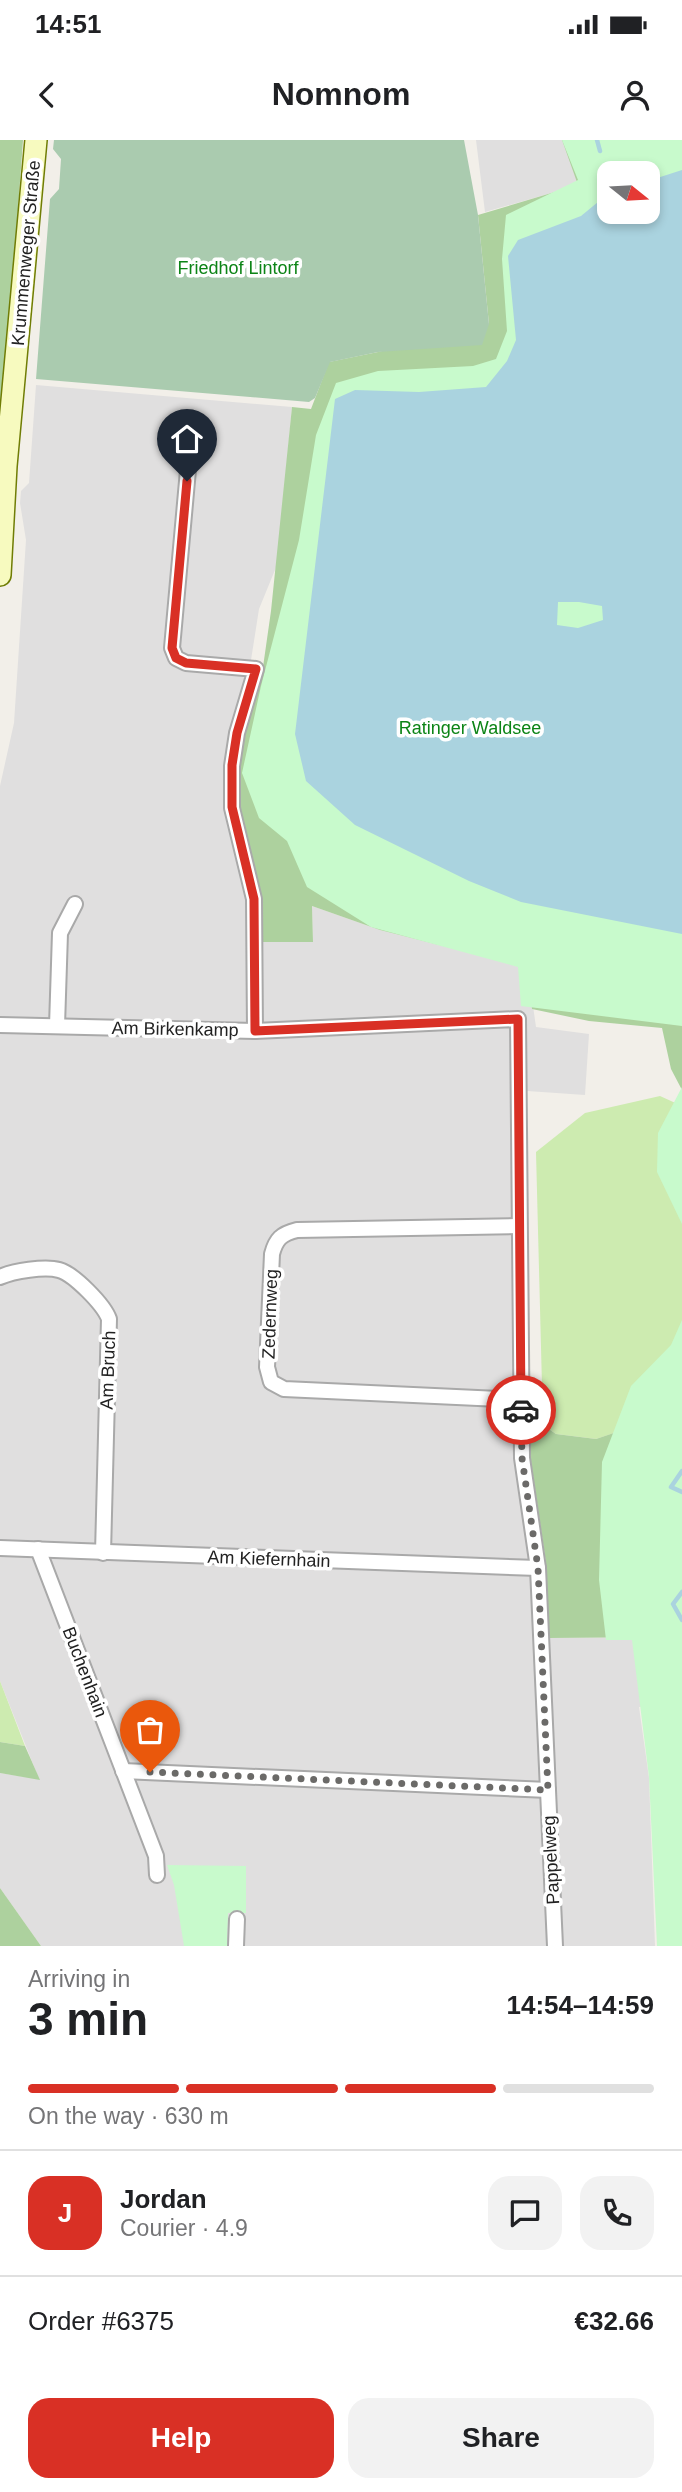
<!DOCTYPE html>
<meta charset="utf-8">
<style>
:root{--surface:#fff;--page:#f2f2f2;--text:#202124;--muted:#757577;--line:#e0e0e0;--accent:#d93025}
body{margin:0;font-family:Helvetica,sans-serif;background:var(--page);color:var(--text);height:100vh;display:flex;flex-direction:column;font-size:26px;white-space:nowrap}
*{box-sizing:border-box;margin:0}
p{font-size:23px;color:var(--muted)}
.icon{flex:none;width:38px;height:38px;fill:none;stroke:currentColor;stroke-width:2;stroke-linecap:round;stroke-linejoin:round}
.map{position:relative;height:1806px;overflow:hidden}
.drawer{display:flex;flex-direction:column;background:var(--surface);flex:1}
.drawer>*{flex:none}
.needle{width:46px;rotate:108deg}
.tools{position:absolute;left:597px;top:21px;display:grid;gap:14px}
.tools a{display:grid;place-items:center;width:63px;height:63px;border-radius:14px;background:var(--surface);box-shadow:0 4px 10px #0003;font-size:35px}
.pin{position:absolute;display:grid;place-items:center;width:60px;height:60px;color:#fff;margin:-72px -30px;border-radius:50% 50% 50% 0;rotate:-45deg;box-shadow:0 0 7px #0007}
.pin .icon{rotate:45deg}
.courier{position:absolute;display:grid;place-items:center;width:70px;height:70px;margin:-35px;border:5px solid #d93025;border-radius:50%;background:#fff;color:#222;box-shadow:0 2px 9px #0007}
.summary em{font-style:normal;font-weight:700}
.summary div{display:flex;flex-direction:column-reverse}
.summary{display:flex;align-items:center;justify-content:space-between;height:119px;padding:0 28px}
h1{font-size:46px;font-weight:700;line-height:52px}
.bar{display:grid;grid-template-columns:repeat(4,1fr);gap:10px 7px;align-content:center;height:84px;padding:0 28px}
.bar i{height:9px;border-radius:5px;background:var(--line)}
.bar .selected{background:var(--accent)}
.bar p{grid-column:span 4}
.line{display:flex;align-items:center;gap:18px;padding:0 28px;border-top:2px solid var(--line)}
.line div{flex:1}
.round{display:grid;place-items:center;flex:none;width:74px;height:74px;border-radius:21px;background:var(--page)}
.primary-button{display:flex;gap:14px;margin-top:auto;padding:14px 28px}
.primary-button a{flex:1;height:80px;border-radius:21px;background:var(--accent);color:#fff;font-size:28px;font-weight:700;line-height:80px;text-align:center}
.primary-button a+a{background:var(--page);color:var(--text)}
.status{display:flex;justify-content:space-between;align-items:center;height:49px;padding:0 35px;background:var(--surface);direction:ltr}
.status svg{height:19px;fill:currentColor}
header{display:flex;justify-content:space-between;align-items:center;height:91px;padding:0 28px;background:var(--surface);font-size:32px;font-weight:700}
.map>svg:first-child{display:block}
</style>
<div class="status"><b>14:51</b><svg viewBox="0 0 49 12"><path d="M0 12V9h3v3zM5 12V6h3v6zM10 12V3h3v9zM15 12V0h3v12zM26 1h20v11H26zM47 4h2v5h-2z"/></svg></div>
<header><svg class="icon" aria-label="back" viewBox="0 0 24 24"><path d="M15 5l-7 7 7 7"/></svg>Nomnom<svg class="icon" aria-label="person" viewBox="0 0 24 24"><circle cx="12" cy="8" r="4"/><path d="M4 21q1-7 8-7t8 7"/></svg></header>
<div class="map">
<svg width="682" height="1806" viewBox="0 0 682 1806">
<rect width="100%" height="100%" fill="#f2efe9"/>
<g fill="#e0dfdf">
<polygon points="476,0 562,0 579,45 485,72"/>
<polygon points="36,245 292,267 277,425 259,469 251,520 224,624 226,669 248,758 251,802 313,802 312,766 380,790 518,825 529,838 536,887 589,894 585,955 513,950 517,1314 529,1415 533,1498 663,1497 682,1565 639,1567 649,1638 655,1806 41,1806 0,1748 0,1633 39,1639 0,1541 0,646 14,583 26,400 20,363 21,351 29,343"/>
</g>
<g fill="#cdebb0">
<polygon points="660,956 682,966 682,1254 665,1276 596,1299 556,1294 543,1285 536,1012 585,973"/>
<polygon points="0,1541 25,1606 0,1602"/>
</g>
<g fill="#add19e">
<polygon points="0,0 23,0 0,319"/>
<polygon points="562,0 682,0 648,33 609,33 581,76 682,794 682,950 671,929 662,888 589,881 532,869 529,838 518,825 380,790 312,766 313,802 261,802 238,670 236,645 244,591 263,527 271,471 292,267 311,269 329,222 378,212 489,184 478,75 578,45"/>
<polygon points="530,1276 556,1294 596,1299 664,1276 663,1497 549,1498 546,1423 530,1315"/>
<polygon points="0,1602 25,1606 40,1640 0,1633"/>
<polygon points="0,1748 41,1806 0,1806"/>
</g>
<polygon fill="#aacbaf" points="54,0 464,0 478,75 489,184 482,205 378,212 330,222 315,258 309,262 36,239 50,59 59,49 61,19 53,9"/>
<g fill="#c8facc" fill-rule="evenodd">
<path d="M562,0H682V886L521,866L518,827L371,787L307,747L287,701L259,678L242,633L261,546L299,400L316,295L336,243L378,231L473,226L496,219L507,191L502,119L506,75L578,40ZM609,33H648V72H609Z"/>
<polygon points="682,947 682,1084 657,1032 658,993"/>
<polygon points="682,1180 682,1806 657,1806 649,1637 632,1500 606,1500 599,1440 602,1322 631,1246 671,1205"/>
<polygon points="167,1725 246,1726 246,1773 228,1773 227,1806 184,1806 174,1745"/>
</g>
<path fill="#aad3df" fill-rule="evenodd" d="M682,30V794L521,762L469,741L355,685L306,641L295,594L335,259L355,250L419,252L486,247L507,221L516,200L508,116L518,100L581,76L609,53V72H648V41ZM558,462H579L602,466L603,480L578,488L557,485Z"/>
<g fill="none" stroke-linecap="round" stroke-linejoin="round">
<g stroke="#aad3df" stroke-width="4.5">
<polyline points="597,0 600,11"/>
<polyline points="682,1331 671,1347 682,1352"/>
<polyline points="682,1452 673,1464 682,1480"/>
</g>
<g stroke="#a9a9a9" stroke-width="18">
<g id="minor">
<polyline points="189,319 172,508 176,518 186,523 256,529 237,593 232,626 232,668 254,759 255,891"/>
<polyline points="0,885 255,891 518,879 522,1318 538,1428 555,1806"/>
<polyline points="57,886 60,793 75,764"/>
<path d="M519,1086L297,1090C281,1094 276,1099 272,1114L267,1227L271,1242L284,1249L521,1260"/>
<path d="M0,1137C13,1131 45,1126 59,1130C74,1134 104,1165 109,1179L103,1413"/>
<polyline points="0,1408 538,1428"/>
<polyline points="38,1409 156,1716 157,1735"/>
<polyline points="123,1631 548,1650"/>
<polyline points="236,1806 237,1779"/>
</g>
</g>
<g stroke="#707d05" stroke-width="24">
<polyline id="secondary" points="0,435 6,326 36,0"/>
</g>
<use href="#minor" stroke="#fff" stroke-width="14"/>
<use href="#secondary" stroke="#f7fabf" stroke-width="21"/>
</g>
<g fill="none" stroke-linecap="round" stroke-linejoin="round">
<polyline stroke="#6b6a68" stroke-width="7" stroke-dasharray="0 12.6" points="150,1632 548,1650 538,1428 522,1318 521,1270"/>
<polyline stroke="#d93025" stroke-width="9" points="187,341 172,508 176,518 186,523 256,529 237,593 232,625 232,667 254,759 255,891 518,879 521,1270"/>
</g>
<g text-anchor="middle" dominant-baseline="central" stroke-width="7" stroke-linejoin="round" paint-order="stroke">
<g font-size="18" fill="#222" stroke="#fff">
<text transform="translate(26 113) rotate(-85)">Krummenweger Straße</text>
<text transform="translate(175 889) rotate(1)">Am Birkenkamp</text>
<text transform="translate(270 1174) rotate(-88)">Zedernweg</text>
<text transform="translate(108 1230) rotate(-88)">Am Bruch</text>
<text transform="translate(269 1419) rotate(2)">Am Kiefernhain</text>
<text transform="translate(85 1532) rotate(69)">Buchenhain</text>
<text transform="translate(551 1720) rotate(-93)">Pappelweg</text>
</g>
<g font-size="18" fill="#0c8416" stroke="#fff">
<text x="238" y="128">Friedhof Lintorf</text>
<text x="470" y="588">Ratinger Waldsee</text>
</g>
</g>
</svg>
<div class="tools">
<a><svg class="needle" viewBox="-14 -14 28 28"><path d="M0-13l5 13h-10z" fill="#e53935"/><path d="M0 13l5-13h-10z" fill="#757577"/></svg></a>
</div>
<div class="pin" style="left:150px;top:1632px;background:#ea580c"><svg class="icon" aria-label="bag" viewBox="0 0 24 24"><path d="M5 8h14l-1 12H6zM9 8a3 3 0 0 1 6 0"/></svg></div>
<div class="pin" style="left:187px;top:341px;background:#1f2937"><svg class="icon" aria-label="home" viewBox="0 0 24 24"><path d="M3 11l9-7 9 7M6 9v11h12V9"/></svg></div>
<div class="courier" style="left:521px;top:1270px"><svg class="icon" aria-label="car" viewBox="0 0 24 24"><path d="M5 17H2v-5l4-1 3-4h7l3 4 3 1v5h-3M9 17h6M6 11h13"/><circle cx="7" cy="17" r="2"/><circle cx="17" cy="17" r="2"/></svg></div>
</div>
<section class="drawer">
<div class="summary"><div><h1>3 min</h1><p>Arriving in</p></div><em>14:54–14:59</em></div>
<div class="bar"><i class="selected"></i><i class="selected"></i><i class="selected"></i><i></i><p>On the way · 630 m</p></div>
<div class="line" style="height:126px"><b class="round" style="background:var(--accent);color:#fff">J</b><div><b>Jordan</b><p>Courier · 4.9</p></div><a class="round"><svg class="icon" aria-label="chat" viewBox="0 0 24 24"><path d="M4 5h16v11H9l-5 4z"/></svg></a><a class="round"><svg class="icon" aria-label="phone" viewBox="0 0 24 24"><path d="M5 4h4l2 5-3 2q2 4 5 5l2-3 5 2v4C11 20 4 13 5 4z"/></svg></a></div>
<div class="line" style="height:91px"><div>Order #6375</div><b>€32.66</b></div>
<div class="primary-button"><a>Help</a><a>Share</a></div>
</section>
